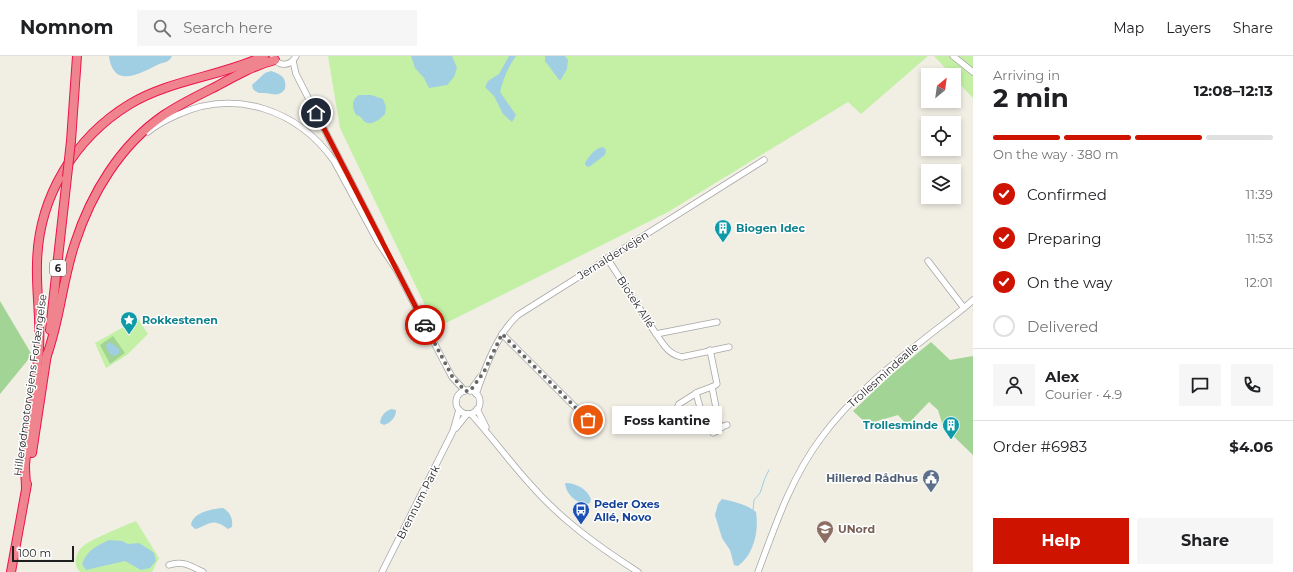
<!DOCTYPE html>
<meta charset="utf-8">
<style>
:root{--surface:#fff;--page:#f6f6f6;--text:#202124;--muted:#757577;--line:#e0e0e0;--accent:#ce1300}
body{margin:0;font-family:Montserrat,sans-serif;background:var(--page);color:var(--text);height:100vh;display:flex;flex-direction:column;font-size:15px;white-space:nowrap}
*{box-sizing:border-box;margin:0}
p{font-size:13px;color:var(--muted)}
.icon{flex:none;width:22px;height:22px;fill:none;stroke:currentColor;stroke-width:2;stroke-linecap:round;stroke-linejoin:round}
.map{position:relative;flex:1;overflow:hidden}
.side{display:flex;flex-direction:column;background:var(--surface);width:320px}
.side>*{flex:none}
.needle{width:26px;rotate:29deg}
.controls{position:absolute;left:921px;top:12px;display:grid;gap:8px}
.controls a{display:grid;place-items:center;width:40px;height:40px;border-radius:0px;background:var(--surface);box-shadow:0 2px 6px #0003;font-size:20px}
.scale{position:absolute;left:12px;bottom:10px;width:62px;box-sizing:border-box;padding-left:4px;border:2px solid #1f1f1f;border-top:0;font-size:11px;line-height:14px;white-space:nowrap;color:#1f1f1f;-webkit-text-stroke:3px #fff;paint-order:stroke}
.pin{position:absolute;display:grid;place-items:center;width:34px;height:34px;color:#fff;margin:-17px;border:2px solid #fff;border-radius:50%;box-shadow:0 1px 4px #0007}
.courier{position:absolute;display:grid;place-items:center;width:40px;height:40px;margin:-20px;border:3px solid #ce1300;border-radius:50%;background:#fff;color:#222;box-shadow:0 1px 5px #0007}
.bubble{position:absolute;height:28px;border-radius:0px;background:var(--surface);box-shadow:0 2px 6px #0003;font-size:13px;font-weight:700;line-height:28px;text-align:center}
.summary em{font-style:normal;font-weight:700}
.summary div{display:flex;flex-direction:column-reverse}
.summary{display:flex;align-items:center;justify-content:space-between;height:68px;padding:0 20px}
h1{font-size:26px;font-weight:700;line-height:30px}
.bar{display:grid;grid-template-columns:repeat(4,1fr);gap:6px 4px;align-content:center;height:48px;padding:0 20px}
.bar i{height:5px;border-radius:3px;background:var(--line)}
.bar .current{background:var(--accent)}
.bar p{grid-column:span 4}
.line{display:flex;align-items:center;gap:10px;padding:0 20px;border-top:1px solid var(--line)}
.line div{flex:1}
.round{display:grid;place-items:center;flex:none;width:42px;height:42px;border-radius:0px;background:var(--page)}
ol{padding:0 20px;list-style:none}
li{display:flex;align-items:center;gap:12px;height:44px}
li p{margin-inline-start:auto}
li .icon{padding:4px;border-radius:50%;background:var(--accent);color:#fff;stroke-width:4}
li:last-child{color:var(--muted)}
li i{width:22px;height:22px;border:2px solid var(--line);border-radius:50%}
.cta{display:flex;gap:8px;margin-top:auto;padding:8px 20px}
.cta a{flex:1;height:46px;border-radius:0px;background:var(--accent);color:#fff;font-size:16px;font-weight:700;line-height:46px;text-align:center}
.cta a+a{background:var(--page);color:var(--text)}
header{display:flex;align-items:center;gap:24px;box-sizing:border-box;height:56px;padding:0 20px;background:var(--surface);border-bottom:1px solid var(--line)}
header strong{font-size:19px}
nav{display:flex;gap:22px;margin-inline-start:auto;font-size:14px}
.search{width:280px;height:36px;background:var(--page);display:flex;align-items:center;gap:10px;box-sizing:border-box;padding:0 14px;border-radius:0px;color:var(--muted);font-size:15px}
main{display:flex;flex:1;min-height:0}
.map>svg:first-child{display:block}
</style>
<header>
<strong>Nomnom</strong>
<div class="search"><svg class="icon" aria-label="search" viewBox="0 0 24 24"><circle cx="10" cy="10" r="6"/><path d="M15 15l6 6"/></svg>Search here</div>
<nav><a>Map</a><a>Layers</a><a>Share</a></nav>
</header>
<main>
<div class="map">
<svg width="973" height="516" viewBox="0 0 973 516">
<rect width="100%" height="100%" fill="#f1eee4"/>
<g fill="#c3f0a5">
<polygon points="328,0 928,0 861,58 848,46 668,156 436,272 340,72"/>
<polygon points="934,0 973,0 973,42 954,22 954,19 952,19"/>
<polygon points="138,263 148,278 127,299 106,312 95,287"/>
<path d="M136,465L159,502L152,516H80C73,509 75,498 82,491C87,485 126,469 136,465Z"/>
</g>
<g fill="#a2d495">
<polygon points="0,245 32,299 0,338"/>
<polygon points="113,280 125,297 110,308 100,289"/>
<polygon points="931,286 950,304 973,300 973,399 943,370 938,354 929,346 907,369 898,359 867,368 853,355 891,319"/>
</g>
<g fill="#a0cee3">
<path d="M109,0H172C169,7 163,6 157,9C138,19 113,32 109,0Z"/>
<polygon points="411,0 452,0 457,12 454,21 447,29 429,32 424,22 415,12"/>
<path d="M509,0H516C508,11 503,23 500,36L516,59L512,66L503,58L494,40L485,31L488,25L499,18Z"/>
<polygon points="545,0 565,0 568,4 567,13 560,25 545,5"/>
<path d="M271,15C281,18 287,22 285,33C278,42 273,37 264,37C259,37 257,37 253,33L252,29L265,17Z"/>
<path d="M359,39H371L383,43L386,51L385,58C380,63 371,71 364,65C361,62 361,60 356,59C352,51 351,44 359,39Z"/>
<path d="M603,91L606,94L605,99L589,111L586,110L585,107C589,100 595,92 603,91Z"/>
<polygon points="109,286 113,288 119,293 119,297 115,300 110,298 106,290"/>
<path d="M391,353L396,354C396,362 390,367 384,369L380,367C381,360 384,356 391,353Z"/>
<path d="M565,427C576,427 587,433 591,443L590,447L586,448C575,446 566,438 565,427Z"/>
<path d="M722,443C735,446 746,448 756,456C759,475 754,498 738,510L734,509L730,494L722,482L715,459L718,448Z"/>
<path d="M223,452C230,456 233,462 232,471L228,473C225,471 223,469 220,468C211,463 204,471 195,473L191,469C193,456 212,453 223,452Z"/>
<path d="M109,484L122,485L128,488L139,487L150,494L154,497L156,505L150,512L141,514L125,505L86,514L82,508C87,494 97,490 109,484Z"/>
</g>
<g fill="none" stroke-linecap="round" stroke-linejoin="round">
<polyline stroke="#a0cee3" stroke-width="1" points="753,454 754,444 760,437 765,422 769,414"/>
<g stroke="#a6a6a6" stroke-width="7">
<g id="minor">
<path d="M273,0C278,11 290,11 296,0"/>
<polyline points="953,0 973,16"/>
<polyline points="293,5 296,18 380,182"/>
<path d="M148,76C156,69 166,64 177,59C235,32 298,54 334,105L378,186L396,213"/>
<polyline points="607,202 656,278 717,266"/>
<polyline points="928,205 964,252"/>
<polyline points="395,211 444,306 452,321 465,335"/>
<polyline points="502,278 588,364"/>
<path d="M656,278C664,289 668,298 682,301L729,291"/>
<polyline points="712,331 720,372"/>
<circle cx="468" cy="346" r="12"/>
<polyline points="470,335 480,321"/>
<polyline points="696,337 701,355"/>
<path d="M476,338C485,312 497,278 518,259L764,104"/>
<polyline points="477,353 486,371"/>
<path d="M471,358C491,380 509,405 530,428C560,463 599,491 638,516"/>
<polyline points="679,368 678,350 679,348 698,336 714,330 717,328 710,294"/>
<polyline points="456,372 467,358"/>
<path d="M713,377C719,375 721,370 727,369"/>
<path d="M169,509C182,504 191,510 203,516"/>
<polyline points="382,516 453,375 459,354"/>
<path d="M758,516C775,470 791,422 821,382C850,342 890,310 928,280C943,268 959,257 973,244"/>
</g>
</g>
<g stroke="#ed134a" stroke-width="10">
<g id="highway">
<polyline points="71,85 77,0"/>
<polyline points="50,274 67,121"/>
<path d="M46,302C60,265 62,225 75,187C91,138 120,89 164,59C180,48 199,39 217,30C235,20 255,9 275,4"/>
<polyline points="32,397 47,298"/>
<path d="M26,433C26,425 25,417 25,409C26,397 28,385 30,373C33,346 37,319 39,292C41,264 36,236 37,208C38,142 74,82 130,48C169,24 223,20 264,0"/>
<polyline points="11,516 27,428"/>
</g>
</g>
<use href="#minor" stroke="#fff" stroke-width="5.5"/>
<use href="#highway" stroke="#f0848e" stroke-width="8"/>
<g stroke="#ed134a" stroke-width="10" stroke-linecap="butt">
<polyline id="highway-bridge" points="67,121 71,85"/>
</g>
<use href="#highway-bridge" stroke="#f0848e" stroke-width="8"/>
</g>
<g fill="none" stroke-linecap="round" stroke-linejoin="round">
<polyline stroke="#686764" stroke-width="4" stroke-dasharray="0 7.2" points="425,269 452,320 465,335 470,335 484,316 502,278 588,364"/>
<polyline stroke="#ce1300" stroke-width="5" points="316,57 425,269"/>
</g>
<defs>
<g id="building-pin" transform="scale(0.9)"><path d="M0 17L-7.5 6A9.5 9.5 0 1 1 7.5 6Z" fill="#0f9aa8" stroke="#fff"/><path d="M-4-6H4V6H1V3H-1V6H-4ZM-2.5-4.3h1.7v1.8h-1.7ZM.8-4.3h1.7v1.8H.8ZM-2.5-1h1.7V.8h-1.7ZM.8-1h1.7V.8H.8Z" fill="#fff"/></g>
<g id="sight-pin" transform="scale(0.9)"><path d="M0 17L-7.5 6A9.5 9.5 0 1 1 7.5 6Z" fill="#0f9aa8" stroke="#fff"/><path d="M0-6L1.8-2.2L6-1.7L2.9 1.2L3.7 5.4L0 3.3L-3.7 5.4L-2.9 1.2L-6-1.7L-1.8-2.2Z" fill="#fff"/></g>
<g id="civic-pin" transform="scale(0.9)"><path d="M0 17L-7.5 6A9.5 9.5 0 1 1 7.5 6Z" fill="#5c6f8a" stroke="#fff"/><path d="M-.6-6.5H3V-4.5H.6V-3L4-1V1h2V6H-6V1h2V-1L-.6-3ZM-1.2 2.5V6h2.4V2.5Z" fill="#fff"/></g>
<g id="bus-pin" transform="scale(0.9)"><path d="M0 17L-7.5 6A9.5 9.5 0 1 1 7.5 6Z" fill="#1a4fb4" stroke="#fff"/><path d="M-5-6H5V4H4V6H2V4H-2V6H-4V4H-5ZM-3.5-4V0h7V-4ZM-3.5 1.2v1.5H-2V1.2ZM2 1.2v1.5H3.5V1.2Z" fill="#fff"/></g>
<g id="university-pin" transform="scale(0.9)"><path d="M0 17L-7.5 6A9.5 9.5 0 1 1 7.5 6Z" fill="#8d6e63" stroke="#fff"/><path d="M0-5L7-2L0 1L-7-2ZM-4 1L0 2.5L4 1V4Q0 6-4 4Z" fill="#fff"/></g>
</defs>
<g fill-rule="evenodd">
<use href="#building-pin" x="723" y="172"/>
<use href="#sight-pin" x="129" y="264"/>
<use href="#building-pin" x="951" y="369"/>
<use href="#civic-pin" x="931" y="422"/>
<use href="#bus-pin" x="581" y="454"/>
<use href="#university-pin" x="825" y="473"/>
</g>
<g text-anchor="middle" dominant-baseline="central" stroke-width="3" stroke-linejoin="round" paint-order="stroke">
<rect fill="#fff" stroke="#626262" stroke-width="1" x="50" y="204" width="16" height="16" rx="3"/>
<g font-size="10" font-weight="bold" fill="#1f1f1f">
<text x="58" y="212">6</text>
</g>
<g font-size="11" font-weight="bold" fill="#0d838f" stroke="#fff" text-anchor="start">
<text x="736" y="172">Biogen Idec</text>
<text x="142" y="264">Rokkestenen</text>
<text x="938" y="369" text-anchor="end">Trollesminde</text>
</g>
<g font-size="11" fill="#1f1f1f" stroke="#fff">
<text transform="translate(613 199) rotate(-32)">Jernaldervejen</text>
<text transform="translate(636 246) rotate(57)">Biotek Allé</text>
<text transform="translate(883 319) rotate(-42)">Trollesmindealle</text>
<text transform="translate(30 329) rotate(-82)">Hillerødmotorvejens Forlængelse</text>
<text transform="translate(418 446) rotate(-63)">Brennum Park</text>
</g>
<g font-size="11" font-weight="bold" fill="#4e5e75" stroke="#fff" text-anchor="end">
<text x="918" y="422">Hillerød Rådhus</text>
</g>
<g font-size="11" font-weight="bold" fill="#164399" stroke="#fff" text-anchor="start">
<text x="594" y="448">Peder Oxes<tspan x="594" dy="13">Allé, Novo</tspan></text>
</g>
<g font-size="11" font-weight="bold" fill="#785e54" stroke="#fff" text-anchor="start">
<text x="838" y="473">UNord</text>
</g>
</g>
</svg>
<div class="controls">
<a><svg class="needle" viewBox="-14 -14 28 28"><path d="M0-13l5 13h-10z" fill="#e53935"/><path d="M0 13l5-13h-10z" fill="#757577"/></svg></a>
<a><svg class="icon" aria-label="locate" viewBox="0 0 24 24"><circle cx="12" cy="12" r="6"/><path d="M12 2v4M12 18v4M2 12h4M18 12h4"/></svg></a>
<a><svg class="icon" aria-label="layers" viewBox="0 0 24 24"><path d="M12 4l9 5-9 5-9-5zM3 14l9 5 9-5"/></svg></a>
</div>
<div class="scale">100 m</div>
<div class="pin" style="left:588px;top:364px;background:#ea580c"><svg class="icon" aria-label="bag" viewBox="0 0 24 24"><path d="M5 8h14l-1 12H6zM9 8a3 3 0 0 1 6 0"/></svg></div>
<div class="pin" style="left:316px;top:57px;background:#1f2937"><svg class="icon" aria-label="home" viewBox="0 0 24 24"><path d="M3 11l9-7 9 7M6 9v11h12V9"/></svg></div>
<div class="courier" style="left:425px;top:269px"><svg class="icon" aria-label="car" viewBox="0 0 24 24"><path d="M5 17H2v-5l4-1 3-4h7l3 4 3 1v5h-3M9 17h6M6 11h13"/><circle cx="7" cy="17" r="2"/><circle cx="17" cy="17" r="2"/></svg></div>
<div class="bubble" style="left:612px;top:350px;width:110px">Foss kantine</div>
</div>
<section class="side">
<div class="summary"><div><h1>2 min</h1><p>Arriving in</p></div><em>12:08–12:13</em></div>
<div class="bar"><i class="current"></i><i class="current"></i><i class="current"></i><i></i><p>On the way · 380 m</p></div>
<ol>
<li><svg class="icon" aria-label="check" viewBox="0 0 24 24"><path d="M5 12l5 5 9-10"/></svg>Confirmed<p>11:39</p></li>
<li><svg class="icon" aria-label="check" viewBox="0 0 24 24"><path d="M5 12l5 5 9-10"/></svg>Preparing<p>11:53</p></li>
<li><svg class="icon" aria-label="check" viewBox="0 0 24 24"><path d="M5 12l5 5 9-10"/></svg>On the way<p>12:01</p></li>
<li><i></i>Delivered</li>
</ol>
<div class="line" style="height:72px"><a class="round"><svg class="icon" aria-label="person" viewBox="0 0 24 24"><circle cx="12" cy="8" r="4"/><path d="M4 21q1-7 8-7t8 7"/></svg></a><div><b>Alex</b><p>Courier · 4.9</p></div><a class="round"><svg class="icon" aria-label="chat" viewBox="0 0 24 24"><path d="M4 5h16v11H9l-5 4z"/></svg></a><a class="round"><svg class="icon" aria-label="phone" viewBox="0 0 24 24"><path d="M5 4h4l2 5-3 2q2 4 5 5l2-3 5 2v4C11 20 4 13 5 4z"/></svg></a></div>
<div class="line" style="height:52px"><div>Order #6983</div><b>$4.06</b></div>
<div class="cta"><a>Help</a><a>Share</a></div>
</section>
</main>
